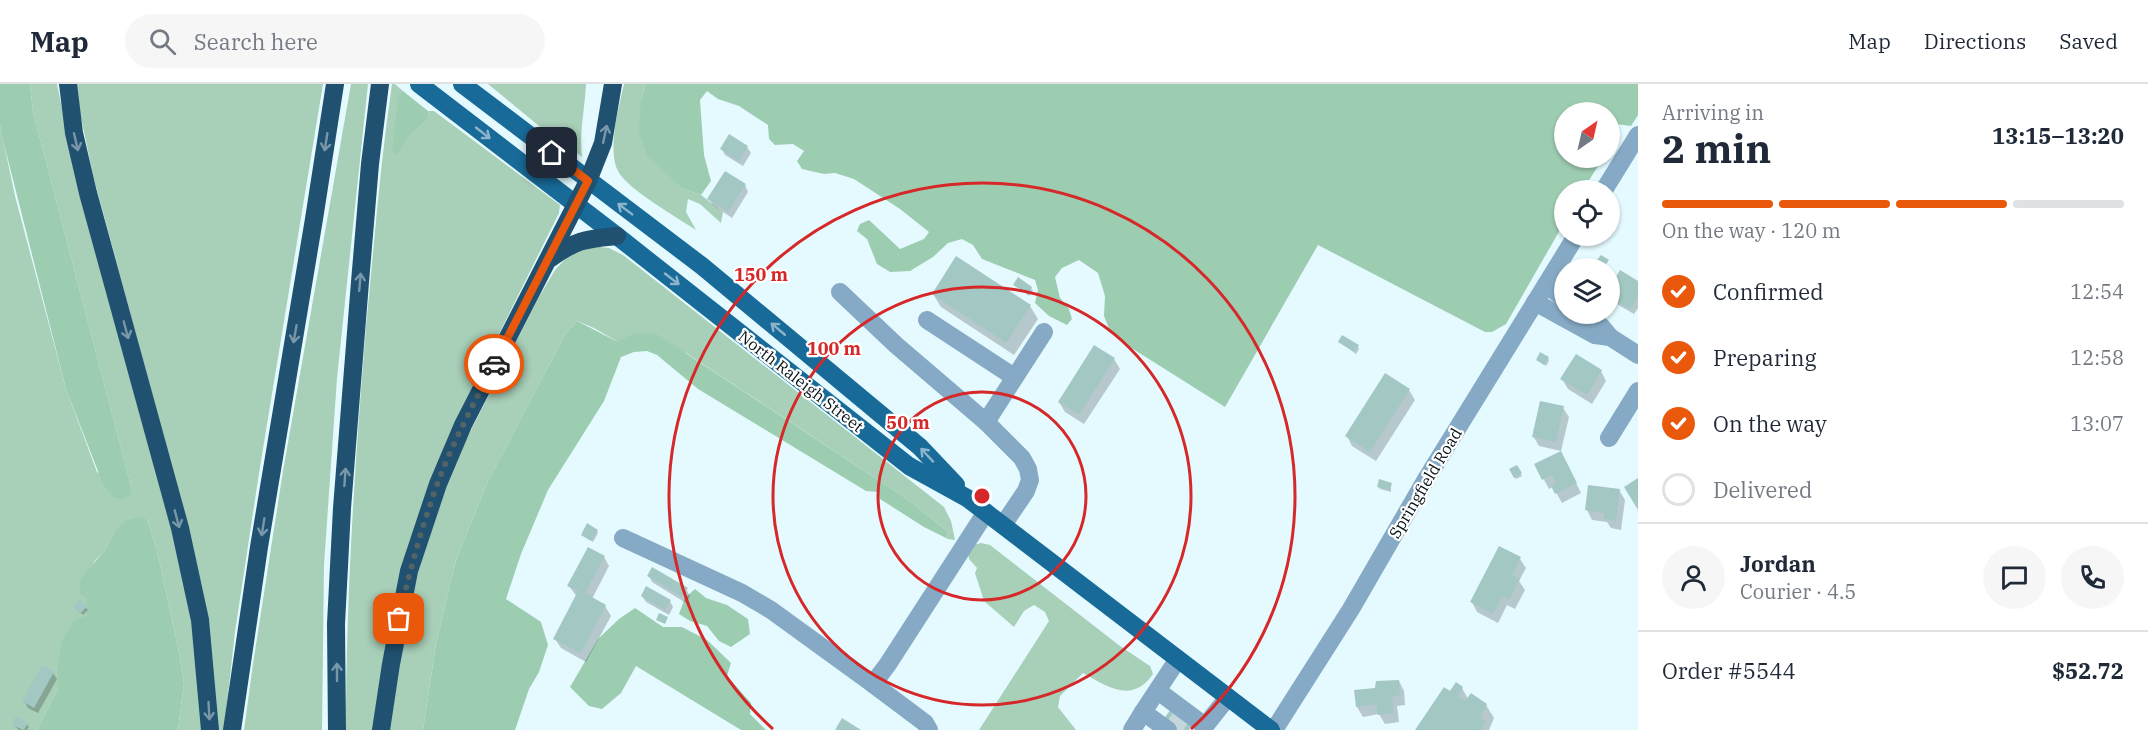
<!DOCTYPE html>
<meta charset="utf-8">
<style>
:root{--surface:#fff;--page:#f6f6f7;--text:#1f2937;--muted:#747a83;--line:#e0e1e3;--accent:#ea580c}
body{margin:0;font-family:"IBM Plex Serif",serif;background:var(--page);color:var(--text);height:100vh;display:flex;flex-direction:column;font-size:22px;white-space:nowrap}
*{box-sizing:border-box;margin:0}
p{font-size:20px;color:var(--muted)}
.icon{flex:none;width:33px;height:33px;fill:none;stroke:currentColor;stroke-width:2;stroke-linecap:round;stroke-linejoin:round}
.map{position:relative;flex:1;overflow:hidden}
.details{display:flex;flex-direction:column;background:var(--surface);width:510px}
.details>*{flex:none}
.needle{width:39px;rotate:34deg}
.controls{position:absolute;left:1554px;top:18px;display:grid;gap:12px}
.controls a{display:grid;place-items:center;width:66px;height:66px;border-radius:50%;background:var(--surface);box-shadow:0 2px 4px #0004;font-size:30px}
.pin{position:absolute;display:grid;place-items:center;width:51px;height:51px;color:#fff;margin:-26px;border-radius:12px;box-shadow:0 3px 9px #0006}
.courier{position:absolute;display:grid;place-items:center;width:60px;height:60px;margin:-30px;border:4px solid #ea580c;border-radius:50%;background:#fff;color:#222;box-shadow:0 2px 8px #0007}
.overview em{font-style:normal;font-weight:800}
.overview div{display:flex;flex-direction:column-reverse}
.overview{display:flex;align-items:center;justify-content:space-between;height:102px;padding:0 24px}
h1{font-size:39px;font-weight:800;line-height:45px}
.bar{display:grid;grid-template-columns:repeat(4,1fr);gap:9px 6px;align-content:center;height:72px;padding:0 24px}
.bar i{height:8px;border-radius:4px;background:var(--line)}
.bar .selected{background:var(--accent)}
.bar p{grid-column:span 4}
.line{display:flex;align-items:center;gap:15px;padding:0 24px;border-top:2px solid var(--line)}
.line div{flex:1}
.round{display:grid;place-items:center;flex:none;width:63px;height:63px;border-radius:32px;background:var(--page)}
ol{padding:0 24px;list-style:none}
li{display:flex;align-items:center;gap:18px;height:66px}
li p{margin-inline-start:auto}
li .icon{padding:6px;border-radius:50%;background:var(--accent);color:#fff;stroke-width:4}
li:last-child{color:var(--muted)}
li i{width:33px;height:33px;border:3px solid var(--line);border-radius:50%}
header{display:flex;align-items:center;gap:36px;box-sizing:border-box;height:84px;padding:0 30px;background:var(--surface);border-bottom:2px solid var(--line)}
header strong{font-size:28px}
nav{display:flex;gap:33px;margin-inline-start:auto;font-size:21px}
.search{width:420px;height:54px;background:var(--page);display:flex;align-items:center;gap:15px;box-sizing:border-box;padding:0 21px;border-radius:33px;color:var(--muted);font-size:22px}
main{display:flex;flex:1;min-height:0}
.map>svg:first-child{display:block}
</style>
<header>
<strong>Map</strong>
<div class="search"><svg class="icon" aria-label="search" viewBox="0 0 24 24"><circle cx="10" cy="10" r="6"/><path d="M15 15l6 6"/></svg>Search here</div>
<nav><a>Map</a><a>Directions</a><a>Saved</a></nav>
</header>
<main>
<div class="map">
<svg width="1638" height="646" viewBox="0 0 1638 646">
<rect width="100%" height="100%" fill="#e4faff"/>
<g fill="#a8cfb8">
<polygon points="30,0 57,0 74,84 81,98 191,520 203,646 178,646 184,599 178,563 157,467 147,435 114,449 105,466 94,478 86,532 58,579 58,605 37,646 0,646 0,41 15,112 66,305 97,388 133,410 33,28"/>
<polygon points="76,0 323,0 259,389 235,548 224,646 215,646 160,339 94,95 80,29"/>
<polygon points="351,0 368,0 337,294 324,481 322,646 244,646 253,580 283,387"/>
<path d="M392,0H395L403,7L399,9L398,71L411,48L419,44L429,33L428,27H434L560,121L559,129L487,274L437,381L376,646H346C346,511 355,378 366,243C374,162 380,81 392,0Z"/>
<path d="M488,0H586C585,24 579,49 582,73L570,64V49C562,44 557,45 549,50Z"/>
<path d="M624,0H646L641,16L682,104L701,111L723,128L721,139L700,120L688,115L686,128L696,146C678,134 627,105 618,87C607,65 619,23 624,0Z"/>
<polygon points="591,162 609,164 623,171 944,423 951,437 955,456 948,455 947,447 910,417 686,269 618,258 594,244 577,237 566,249 488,397 456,476 436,560 423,646 388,646 408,523 431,439 466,356 539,213 555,186 570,170"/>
<path d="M981,459L990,461L1120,562L1150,582L1153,590C1132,620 1108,603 1083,589L1060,612L1058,623L1076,646H979L1049,537L1045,528L1034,521L1024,527L1014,543L984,517L975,489L977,484L969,475L968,468L974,461Z"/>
</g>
<g fill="#9dcdb1">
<polygon points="0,0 30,0 33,28 133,410 122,415 113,413 103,400 66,305 3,56 0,41"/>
<polygon points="646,0 1638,0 1638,31 1631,42 1616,40 1610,35 1610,28 1564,28 1564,74 1603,74 1583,106 1564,106 1564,139 1506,240 1492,248 1485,248 1318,161 1225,323 1122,258 1110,247 1104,232 1105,212 1098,189 1079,176 1062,184 1055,193 1060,214 1069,225 1072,235 1067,241 1049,232 1035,219 1038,206 1035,196 982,175 973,161 962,155 948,159 933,173 910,187 890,188 877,180 867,155 857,147 860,140 869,136 900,165 924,155 929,148 900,125 854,95 835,89 824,90 802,85 797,77 804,67 793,60 775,61 769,55 768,41 739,22 718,15 707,7 700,16 704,71 711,97 701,111 682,104 647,71 639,47 641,16"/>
<polygon points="403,7 428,27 429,33 419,44 411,49 398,71 392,68 399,9"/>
<path d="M577,237L618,258C631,249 641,247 658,251L910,417L947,447L948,455L924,443L880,415L878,408L866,407L698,305L657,271L647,267L634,268L621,273L604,317L548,406L521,470L506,515L541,538L548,561L539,588L529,605L515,646H423L436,560L456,476L488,397L566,249Z"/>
<polygon points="138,433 147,435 157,467 178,563 184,599 178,646 37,646 58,605 58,579 62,557 74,536 86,532 87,514 80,510 80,496 105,466 114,449 125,437"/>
<polygon points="695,505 706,514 727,521 748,535 750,550 731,563 719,557 707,542 690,537 679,530 685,514"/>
<polygon points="635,524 663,543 682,543 707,556 731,579 727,592 751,619 750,630 766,646 741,646 636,582 621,609 602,625 589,622 570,603 598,555 619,535"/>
</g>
<g fill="#0003">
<polygon points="747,63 751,69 743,82 725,71 722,65"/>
<polygon points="745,101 748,108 732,134 713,121 709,115"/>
<polygon points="1615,198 1638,199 1638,224 1634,230 1615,219 1612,213 1618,203"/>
<polygon points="1015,201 1031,204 1033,207 1029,212"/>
<polygon points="933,210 1030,222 1038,235 1014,271 941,223"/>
<polygon points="1340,258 1358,262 1359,265 1356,270"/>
<polygon points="1548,274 1549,277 1546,282 1538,276"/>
<polygon points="1114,275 1120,285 1084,340 1065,328 1059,318"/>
<polygon points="1601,287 1606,297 1592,320 1568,305 1562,295"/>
<polygon points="1409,306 1415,316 1376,377 1352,362 1347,352"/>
<polygon points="1563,324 1569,333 1561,367 1539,362 1533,352"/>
<polygon points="1566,378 1581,409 1562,419 1553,403 1549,405 1536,381"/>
<polygon points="1517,383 1522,392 1516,395 1511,386"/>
<polygon points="1391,400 1391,408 1380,405 1378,402"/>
<polygon points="1619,406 1625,416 1621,446 1611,444 1607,438 1592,436 1587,426"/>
<polygon points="597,447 598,449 593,458 583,451"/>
<polygon points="604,473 609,482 592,515 605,522 611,532 586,578 561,564 555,555 577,513 569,502"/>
<polygon points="1520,475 1526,484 1519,497 1525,506 1515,525 1507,521 1498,539 1477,528 1472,518"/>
<polygon points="649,492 686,505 690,512 686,519 652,498"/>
<polygon points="642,512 670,517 673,523 669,531 646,518"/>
<polygon points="80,518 88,526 83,531 77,526"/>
<polygon points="53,589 57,595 38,629 28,624 24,617"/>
<polygon points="1399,597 1404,607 1405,621 1397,622 1399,638 1385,640 1379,630 1363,633 1357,623 1356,608 1376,605"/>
<polygon points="1462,604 1468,615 1486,621 1494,634 1489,646 1417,646 1450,609"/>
<polygon points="27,640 29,643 27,646 19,646 13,641"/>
</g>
<g fill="#a3c8c3">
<polygon points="729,50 748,62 739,77 720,65"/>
<polygon points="725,87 746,100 728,128 707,115"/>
<polygon points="1601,171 1609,176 1605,182 1597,176"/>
<polygon points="956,172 1031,221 1006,259 932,210"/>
<polygon points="1620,186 1638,197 1638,212 1630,225 1610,213 1617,201 1613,198"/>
<polygon points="1018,193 1032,203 1028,210 1013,201"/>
<polygon points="1342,251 1359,261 1354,268 1338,258"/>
<polygon points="1094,261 1115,274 1079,331 1058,318"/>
<polygon points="1540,268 1549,273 1544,281 1536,276"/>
<polygon points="1576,270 1602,286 1587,311 1560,295"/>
<polygon points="1385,289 1410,305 1370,368 1345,352"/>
<polygon points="1540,317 1564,322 1556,358 1532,353"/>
<polygon points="1561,367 1577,399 1555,410 1551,402 1556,399 1552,391 1542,396 1534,380"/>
<polygon points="1517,381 1522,389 1514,394 1509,385"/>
<polygon points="1638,394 1638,426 1624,403"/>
<polygon points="1379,395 1392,399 1390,406 1377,403"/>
<polygon points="1588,401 1620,405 1616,437 1604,435 1604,429 1585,426"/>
<polygon points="587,439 598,446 591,457 581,451"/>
<polygon points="1499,462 1521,473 1512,491 1520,495 1509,516 1502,512 1493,530 1470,518"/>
<polygon points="588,463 605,472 585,509 606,521 581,569 553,555 578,507 567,502"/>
<polygon points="652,483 688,504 682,513 647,492"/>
<polygon points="646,502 671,516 665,526 641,512"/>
<polygon points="80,516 87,522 81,529 73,523"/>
<polygon points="659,529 668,533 665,540 656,536"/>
<polygon points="42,581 54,588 34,624 22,617"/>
<polygon points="1399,596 1400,611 1392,613 1394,629 1378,631 1376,620 1356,623 1354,606 1375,604 1376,597"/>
<polygon points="1456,598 1463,603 1458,613 1465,617 1471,609 1487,620 1480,634 1486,638 1481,646 1415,646 1444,603 1450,607"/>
<polygon points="1171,625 1192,641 1189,646 1174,646 1162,637"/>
<polygon points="16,632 28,639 24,646 11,641"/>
<polygon points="842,634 861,646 835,646"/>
</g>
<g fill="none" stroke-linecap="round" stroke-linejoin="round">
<polyline stroke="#c3d7dc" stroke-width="18" stroke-dasharray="18 9" stroke-linecap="butt" points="1173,645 1181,633"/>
<g stroke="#86aac5" stroke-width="18">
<polyline points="1604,106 1638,51"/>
<polyline points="1546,201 1564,214"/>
<polyline points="840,208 896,261 986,338 1022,374 1028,385 1030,396 1026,407 1003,441"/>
<polyline points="1535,218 1595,251 1610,253 1638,271"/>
<polyline points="1586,230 1601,242 1610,253"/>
<polyline points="927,236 1014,293"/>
<polyline points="986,338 1044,248"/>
<polyline points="1609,354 1638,307"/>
<polyline points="623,454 742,509 771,526 873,600"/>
<polyline points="1158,607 1205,642 1228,613"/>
<polyline points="929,646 925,639 873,600 888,580 986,428"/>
<polyline points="1132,646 1143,628"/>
<polyline points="1168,646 1143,628 1178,575"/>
<polyline points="1274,646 1351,525 1425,397 1576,152"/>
</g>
<g stroke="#186a98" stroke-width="18">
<polyline points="419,0 617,152 909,382 967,414 1271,646"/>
<polyline points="462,0 702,182 920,363 956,401"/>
</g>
<g stroke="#205170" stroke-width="18">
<polyline points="68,0 74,49 88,109 180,444 200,536 210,646"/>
<path d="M551,174C577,155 587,155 617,152"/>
<polyline points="232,646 259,463 314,135 335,0"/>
<polyline points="337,646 336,540 342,424 360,198 370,80 380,0"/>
<polyline points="381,646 391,580 409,487 438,400 463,341 588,97 603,59 613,0"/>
</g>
</g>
<defs><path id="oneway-shaft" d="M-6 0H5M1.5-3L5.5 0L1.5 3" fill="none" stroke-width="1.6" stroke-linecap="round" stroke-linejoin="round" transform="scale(1.5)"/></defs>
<g stroke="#8cb4cc">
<use href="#oneway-shaft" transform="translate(483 49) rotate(38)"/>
<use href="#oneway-shaft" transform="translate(625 125) rotate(-143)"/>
<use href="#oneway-shaft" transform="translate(672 195) rotate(38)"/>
<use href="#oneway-shaft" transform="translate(778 245) rotate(-140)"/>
<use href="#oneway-shaft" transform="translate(927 371) rotate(-133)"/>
</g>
<g stroke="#7997a9">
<use href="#oneway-shaft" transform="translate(605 50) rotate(-78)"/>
<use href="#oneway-shaft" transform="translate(76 58) rotate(77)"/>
<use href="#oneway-shaft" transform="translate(326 58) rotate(99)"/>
<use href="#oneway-shaft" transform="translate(360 198) rotate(-85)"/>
<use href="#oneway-shaft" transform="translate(126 246) rotate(75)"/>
<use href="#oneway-shaft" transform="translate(295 250) rotate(100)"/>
<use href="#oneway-shaft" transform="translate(345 393) rotate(-86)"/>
<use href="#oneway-shaft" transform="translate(177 435) rotate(75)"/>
<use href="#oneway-shaft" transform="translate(263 443) rotate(99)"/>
<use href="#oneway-shaft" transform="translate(337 588) rotate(-90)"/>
<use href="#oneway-shaft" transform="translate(209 627) rotate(87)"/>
</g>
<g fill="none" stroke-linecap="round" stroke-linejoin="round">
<path stroke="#536366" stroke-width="6" stroke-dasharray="0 10.8" d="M399,535C409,489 421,445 437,401C452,359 474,320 494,280"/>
<polyline stroke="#ea580c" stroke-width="8" points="494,280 588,97 552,69"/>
</g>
<g fill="none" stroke="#d62828" stroke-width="3">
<circle cx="982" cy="412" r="104"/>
<circle cx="982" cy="412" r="209"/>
<path d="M773 645A313 313 0 1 1 1191 645"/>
</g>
<g text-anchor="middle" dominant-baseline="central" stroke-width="4.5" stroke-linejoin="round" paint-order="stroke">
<g font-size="16" fill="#051114" stroke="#fff">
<text transform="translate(801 297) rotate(38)">North Raleigh Street</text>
<text transform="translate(1425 399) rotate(-59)">Springfield Road</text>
</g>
</g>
<circle cx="982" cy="412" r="9" fill="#d62828" stroke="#fff" stroke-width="3"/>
<g font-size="18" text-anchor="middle" font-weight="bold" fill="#d62828" stroke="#fff" stroke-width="4.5" stroke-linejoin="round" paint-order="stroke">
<text x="761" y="197">150 m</text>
<text x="834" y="271">100 m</text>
<text x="908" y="345">50 m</text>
</g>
</svg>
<div class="controls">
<a><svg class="needle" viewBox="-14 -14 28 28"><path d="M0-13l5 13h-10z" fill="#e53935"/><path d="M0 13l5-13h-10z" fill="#747a83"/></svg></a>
<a><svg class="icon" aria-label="locate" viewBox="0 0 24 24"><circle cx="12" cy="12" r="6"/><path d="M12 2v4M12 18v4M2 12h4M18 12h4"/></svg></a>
<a><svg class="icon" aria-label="layers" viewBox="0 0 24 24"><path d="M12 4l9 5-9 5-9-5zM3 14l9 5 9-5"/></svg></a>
</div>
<div class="pin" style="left:399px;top:535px;background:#ea580c"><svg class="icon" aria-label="bag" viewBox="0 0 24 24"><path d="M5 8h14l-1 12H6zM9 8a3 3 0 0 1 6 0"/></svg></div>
<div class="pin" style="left:552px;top:69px;background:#1f2937"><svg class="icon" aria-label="home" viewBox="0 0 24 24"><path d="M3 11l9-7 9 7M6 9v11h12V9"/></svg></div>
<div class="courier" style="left:494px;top:280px"><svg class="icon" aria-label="car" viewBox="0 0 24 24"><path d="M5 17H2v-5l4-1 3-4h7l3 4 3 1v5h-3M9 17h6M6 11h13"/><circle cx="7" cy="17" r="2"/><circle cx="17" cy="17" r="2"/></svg></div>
</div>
<section class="details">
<div class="overview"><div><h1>2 min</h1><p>Arriving in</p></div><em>13:15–13:20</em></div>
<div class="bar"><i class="selected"></i><i class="selected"></i><i class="selected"></i><i></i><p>On the way · 120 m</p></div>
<ol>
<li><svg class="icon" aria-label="check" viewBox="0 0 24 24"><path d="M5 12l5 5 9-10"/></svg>Confirmed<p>12:54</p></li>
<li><svg class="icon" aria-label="check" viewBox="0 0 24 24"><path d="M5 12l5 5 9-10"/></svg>Preparing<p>12:58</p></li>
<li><svg class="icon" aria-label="check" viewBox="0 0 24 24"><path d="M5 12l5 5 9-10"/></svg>On the way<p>13:07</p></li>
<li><i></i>Delivered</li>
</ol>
<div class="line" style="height:108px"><a class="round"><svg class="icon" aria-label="person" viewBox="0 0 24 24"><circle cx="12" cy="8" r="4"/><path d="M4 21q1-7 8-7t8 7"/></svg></a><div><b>Jordan</b><p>Courier · 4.5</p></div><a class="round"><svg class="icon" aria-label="chat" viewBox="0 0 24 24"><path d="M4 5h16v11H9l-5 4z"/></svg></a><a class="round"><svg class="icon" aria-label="phone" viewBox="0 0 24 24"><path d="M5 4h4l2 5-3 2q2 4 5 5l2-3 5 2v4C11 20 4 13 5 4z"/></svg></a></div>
<div class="line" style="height:78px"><div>Order #5544</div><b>$52.72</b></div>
</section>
</main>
